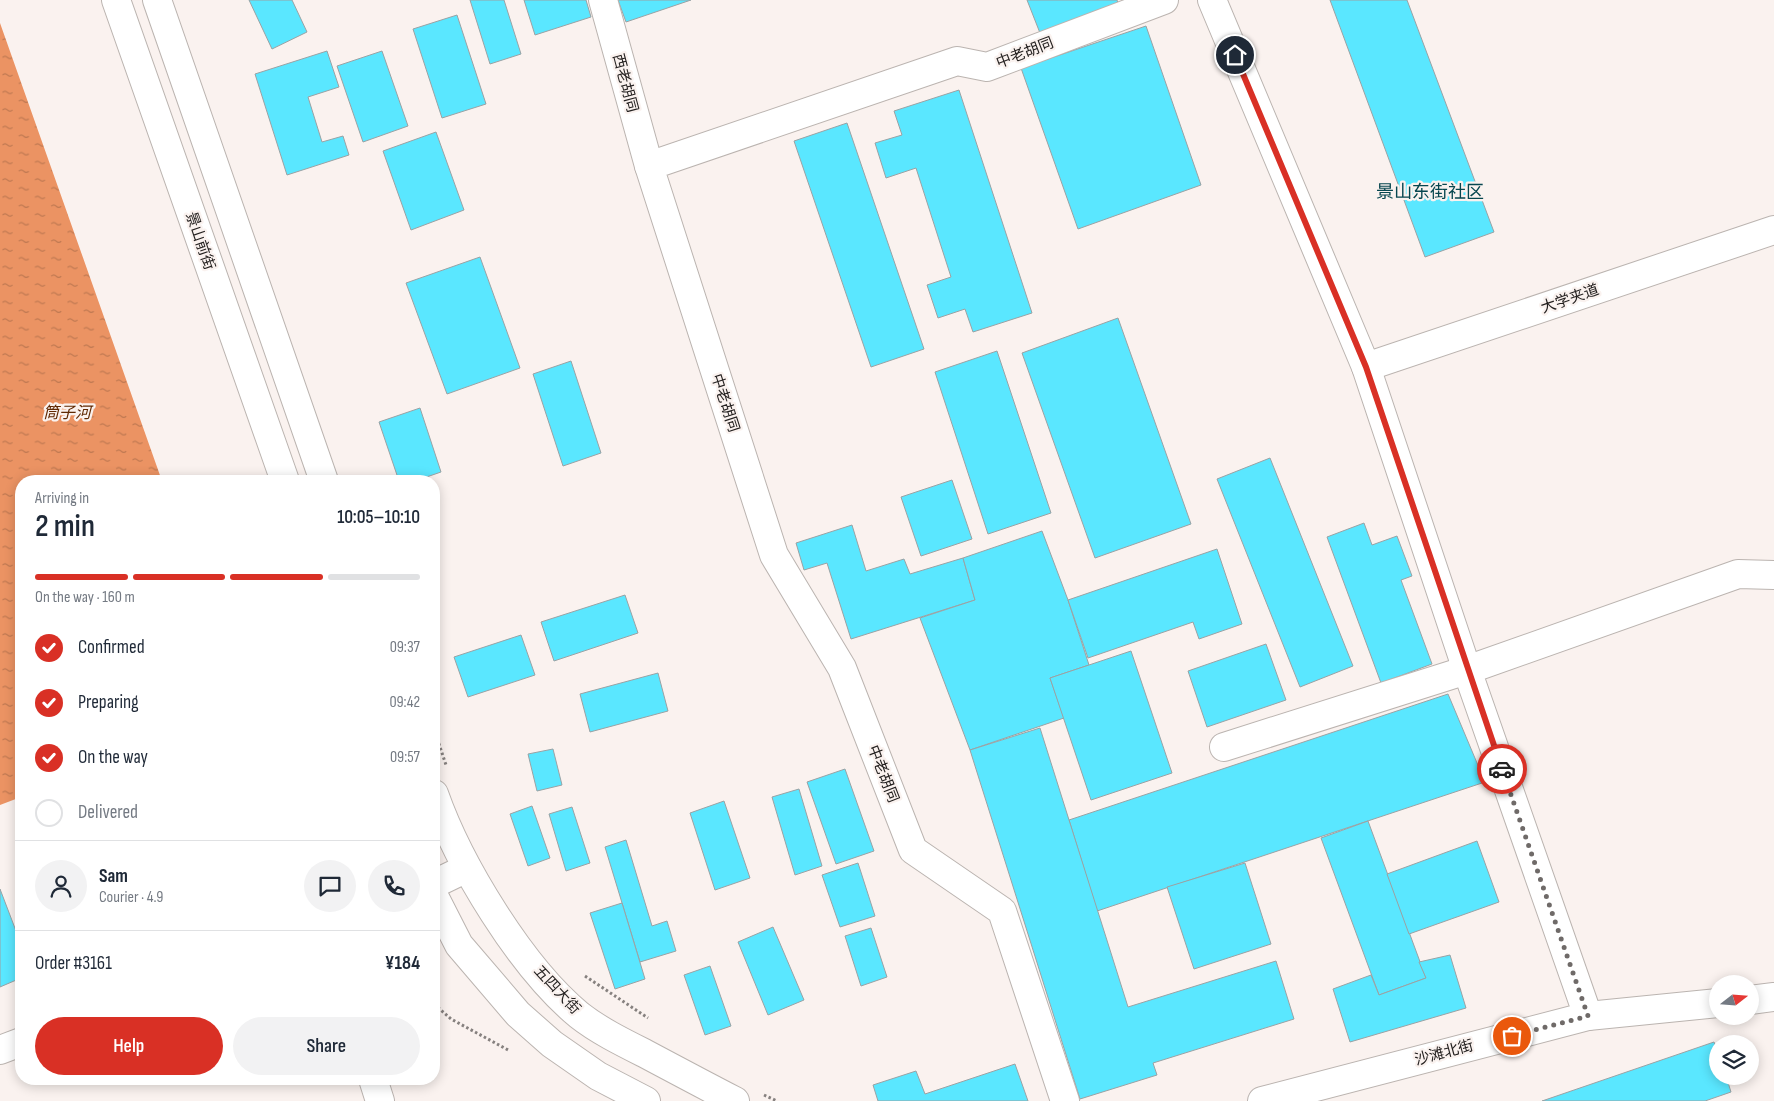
<!DOCTYPE html>
<meta charset="utf-8">
<style>
:root{--surface:#fff;--page:#f2f2f3;--text:#1f2937;--muted:#747a83;--line:#e0e1e3;--accent:#d93025}
body{margin:0;font-family:"Sofia Sans Condensed","Noto Sans SC",sans-serif;background:var(--page);color:var(--text);height:100vh;display:flex;flex-direction:column;font-size:19px;white-space:nowrap}
*{box-sizing:border-box;margin:0}
p{font-size:16px;color:var(--muted)}
.icon{flex:none;width:28px;height:28px;fill:none;stroke:currentColor;stroke-width:2;stroke-linecap:round;stroke-linejoin:round}
.map{position:relative;flex:1;overflow:hidden}
.side{position:absolute;left:15px;top:475px;width:425px;height:610px;display:flex;flex-direction:column;background:var(--surface);border-radius:20px;box-shadow:0 2px 12px #0003}
.side>*{flex:none}
.needle{width:32px;rotate:73deg}
.buttons{position:absolute;left:1709px;top:975px;display:grid;gap:10px}
.buttons a{display:grid;place-items:center;width:50px;height:50px;border-radius:50%;background:var(--surface);box-shadow:0 2px 12px #0003;font-size:25px}
.pin{position:absolute;display:grid;place-items:center;width:42px;height:42px;color:#fff;margin:-21px;border:2px solid #fff;border-radius:50%;box-shadow:0 1px 5px #0007}
.courier{position:absolute;display:grid;place-items:center;width:50px;height:50px;margin:-25px;border:4px solid #d93025;border-radius:50%;background:#fff;color:#222;box-shadow:0 1px 6px #0007}
.summary em{font-style:normal;font-weight:600}
.summary div{display:flex;flex-direction:column-reverse}
.summary{display:flex;align-items:center;justify-content:space-between;height:85px;padding:0 20px}
h1{font-size:32px;font-weight:600;line-height:38px}
.bar{display:grid;grid-template-columns:repeat(4,1fr);gap:8px 5px;align-content:center;height:60px;padding:0 20px}
.bar i{height:6px;border-radius:4px;background:var(--line)}
.bar .on{background:var(--accent)}
.bar p{grid-column:span 4}
.line{display:flex;align-items:center;gap:12px;padding:0 20px;border-top:1px solid var(--line)}
.line div{flex:1}
.round{display:grid;place-items:center;flex:none;width:52px;height:52px;border-radius:26px;background:var(--page)}
ol{padding:0 20px;list-style:none}
li{display:flex;align-items:center;gap:15px;height:55px}
li p{margin-inline-start:auto}
li .icon{padding:5px;border-radius:50%;background:var(--accent);color:#fff;stroke-width:4}
li:last-child{color:var(--muted)}
li i{width:28px;height:28px;border:2px solid var(--line);border-radius:50%}
.cta{display:flex;gap:10px;margin-top:auto;padding:10px 20px}
.cta a{flex:1;height:58px;border-radius:30px;background:var(--accent);color:#fff;font-size:20px;font-weight:600;line-height:58px;text-align:center}
.cta a+a{background:var(--page);color:var(--text)}
.map>svg:first-child{display:block}
</style>
<div class="map">
<svg width="1774" height="1101" viewBox="0 0 1774 1101">
<defs>
<pattern id="water-ripples" width="26" height="14" patternUnits="userSpaceOnUse" patternTransform="scale(1.25)"><rect width="26" height="14" fill="#eb9363"/><path d="M2 4q2-2 4 0t4 0M15 11q2-2 4 0t4 0" fill="none" stroke="#be7851"/></pattern>
</defs>
<rect width="100%" height="100%" fill="#faf2ef"/>
<polygon fill="url(#water-ripples)" points="0,23 162,481 21,481 21,797 0,805"/>
<g fill="#5ae7ff" stroke="#9aa2a4">
<polygon points="249,0 292,0 307,32 272,49"/>
<polygon points="470,0 504,0 521,54 490,64"/>
<polygon points="524,0 586,0 591,17 535,35"/>
<polygon points="618,0 691,0 626,22"/>
<polygon points="1027,0 1117,0 1118,3 1040,33"/>
<polygon points="1330,0 1407,0 1494,232 1425,257"/>
<polygon points="457,15 486,104 442,118 413,29"/>
<polygon points="1146,26 1201,185 1078,229 1021,68"/>
<polygon points="327,51 339,87 308,97 322,142 343,136 349,155 287,175 255,74"/>
<polygon points="382,51 408,126 363,142 337,66"/>
<polygon points="959,90 1032,313 973,332 965,309 938,318 927,285 951,277 916,168 886,178 875,143 902,135 894,111"/>
<polygon points="847,123 924,349 871,367 794,141"/>
<polygon points="436,132 464,210 411,230 383,151"/>
<polygon points="480,257 520,368 447,394 406,283"/>
<polygon points="1118,318 1191,524 1095,558 1022,353"/>
<polygon points="997,351 1051,513 988,534 935,372"/>
<polygon points="571,361 601,453 563,466 533,374"/>
<polygon points="420,408 441,472 415,481 399,481 379,422"/>
<polygon points="1270,458 1353,666 1300,687 1217,479"/>
<polygon points="952,480 972,539 921,556 901,497"/>
<polygon points="1364,523 1372,545 1397,536 1412,576 1401,580 1432,664 1381,683 1327,537"/>
<polygon points="852,525 866,571 904,559 910,574 963,558 975,600 851,639 827,563 804,570 796,543"/>
<polygon points="1042,531 1068,600 1089,665 1050,678 1064,718 970,750 920,618 975,600 963,558"/>
<polygon points="1217,549 1242,624 1199,639 1193,622 1088,658 1068,600"/>
<polygon points="625,595 638,633 554,661 541,622"/>
<polygon points="521,635 535,675 468,697 454,657"/>
<polygon points="1266,644 1286,700 1207,727 1188,671"/>
<polygon points="1131,651 1172,773 1091,800 1050,678"/>
<polygon points="658,673 668,711 590,732 580,694"/>
<polygon points="1448,694 1485,782 1097,911 1069,820"/>
<polygon points="1040,728 1128,1007 1276,961 1294,1019 1153,1063 1157,1075 1080,1099 970,750"/>
<polygon points="553,749 562,785 537,791 528,754"/>
<polygon points="845,769 874,851 836,864 807,782"/>
<polygon points="799,789 822,866 795,875 772,797"/>
<polygon points="724,801 750,878 715,890 690,813"/>
<polygon points="532,806 550,858 528,866 510,814"/>
<polygon points="572,807 590,863 566,871 549,814"/>
<polygon points="1368,821 1426,978 1379,995 1321,838"/>
<polygon points="626,840 652,926 667,921 676,951 640,962 605,847"/>
<polygon points="1477,841 1499,902 1409,934 1387,874"/>
<polygon points="858,863 875,916 840,927 822,875"/>
<polygon points="1245,863 1271,944 1194,969 1167,887"/>
<polygon points="0,889 21,944 21,978 0,987"/>
<polygon points="622,903 645,979 615,989 590,913"/>
<polygon points="773,927 804,1000 768,1015 738,942"/>
<polygon points="871,928 887,977 861,986 845,936"/>
<polygon points="1450,955 1466,1008 1350,1042 1333,989 1371,975 1379,995 1426,978 1419,962"/>
<polygon points="710,966 731,1026 705,1035 684,975"/>
<polygon points="1714,1042 1718,1051 1718,1076 1726,1076 1731,1092 1705,1101 1542,1101"/>
<polygon points="1015,1064 1028,1101 878,1101 873,1085 916,1071 925,1094"/>
</g>
<g fill="none" stroke-linecap="round" stroke-linejoin="round">
<g stroke="#bbb4b0" stroke-width="30">
<g id="minor">
<polyline points="603,0 649,166"/>
<polyline points="1212,0 1366,367 1467,670 1588,1016"/>
<polyline points="1366,367 1774,230"/>
<polyline points="1224,747 1467,670 1738,574 1774,575"/>
<polyline points="434,884 467,868"/>
<polyline points="1750,1000 1774,997"/>
<polyline points="0,1050 21,1042"/>
<polyline points="373,1079 380,1101"/>
<polyline points="1065,1101 1002,911 913,850 842,668 774,555 649,166 957,61 987,67 1164,0"/>
<polyline points="1262,1101 1588,1016 1718,1003"/>
</g>
</g>
<g stroke="#bbb4b0" stroke-width="30">
<g id="major">
<polyline points="116,0 285,481"/>
<polyline points="157,0 324,481"/>
<path d="M434,794C459,865 521,967 579,1015C598,1030 622,1042 644,1053C674,1069 704,1085 735,1101"/>
<polyline points="434,896 459,945 518,1014 552,1044 598,1076 646,1101"/>
</g>
</g>
<g stroke="#86817f" stroke-width="3" stroke-dasharray="2.5 2.5" stroke-linecap="butt">
<polyline points="434,729 446,765"/>
<polyline points="585,976 648,1018"/>
<polyline points="434,1004 451,1019 510,1051"/>
<polyline points="764,1095 777,1101"/>
</g>
<use href="#minor" stroke="#fff" stroke-width="28"/>
<use href="#major" stroke="#fff" stroke-width="28"/>
</g>
<g fill="none" stroke-linecap="round" stroke-linejoin="round">
<polyline stroke="#6f6a68" stroke-width="5" stroke-dasharray="0 9" points="1502,769 1588,1016 1512,1036"/>
<polyline stroke="#d93025" stroke-width="6" points="1235,55 1366,367 1502,769"/>
</g>
<g text-anchor="middle" dominant-baseline="central" stroke-width="4.5" stroke-linejoin="round" paint-order="stroke">
<g font-size="15" fill="#242120" stroke="#faf2ef">
<text transform="translate(1025 53) rotate(-21)">中老胡同</text>
<text transform="translate(625 83) rotate(75)">西老胡同</text>
<text transform="translate(200 241) rotate(71)">景山前街</text>
<text transform="translate(1570 299) rotate(-19)">大学夹道</text>
<text transform="translate(725 403) rotate(72)">中老胡同</text>
<text transform="translate(883 774) rotate(69)">中老胡同</text>
<text transform="translate(557 990) rotate(47)">五四大街</text>
<text transform="translate(1444 1053) rotate(-15)">沙滩北街</text>
</g>
<g font-size="16" font-style="italic" fill="#602903" stroke="#faf2ef">
<text x="67" y="413">筒子河</text>
</g>
<g font-size="18" fill="#06464f" stroke="#faf2ef">
<text x="1430" y="192">景山东街社区</text>
</g>
</g>
</svg>
<div class="buttons">
<a><svg class="needle" viewBox="-14 -14 28 28"><path d="M0-13l5 13h-10z" fill="#e53935"/><path d="M0 13l5-13h-10z" fill="#747a83"/></svg></a>
<a><svg class="icon" aria-label="layers" viewBox="0 0 24 24"><path d="M12 4l9 5-9 5-9-5zM3 14l9 5 9-5"/></svg></a>
</div>
<div class="pin" style="left:1512px;top:1036px;background:#ea580c"><svg class="icon" aria-label="bag" viewBox="0 0 24 24"><path d="M5 8h14l-1 12H6zM9 8a3 3 0 0 1 6 0"/></svg></div>
<div class="pin" style="left:1235px;top:55px;background:#1f2937"><svg class="icon" aria-label="home" viewBox="0 0 24 24"><path d="M3 11l9-7 9 7M6 9v11h12V9"/></svg></div>
<div class="courier" style="left:1502px;top:769px"><svg class="icon" aria-label="car" viewBox="0 0 24 24"><path d="M5 17H2v-5l4-1 3-4h7l3 4 3 1v5h-3M9 17h6M6 11h13"/><circle cx="7" cy="17" r="2"/><circle cx="17" cy="17" r="2"/></svg></div>
<section class="side">
<div class="summary"><div><h1>2 min</h1><p>Arriving in</p></div><em>10:05–10:10</em></div>
<div class="bar"><i class="on"></i><i class="on"></i><i class="on"></i><i></i><p>On the way · 160 m</p></div>
<ol>
<li><svg class="icon" aria-label="check" viewBox="0 0 24 24"><path d="M5 12l5 5 9-10"/></svg>Confirmed<p>09:37</p></li>
<li><svg class="icon" aria-label="check" viewBox="0 0 24 24"><path d="M5 12l5 5 9-10"/></svg>Preparing<p>09:42</p></li>
<li><svg class="icon" aria-label="check" viewBox="0 0 24 24"><path d="M5 12l5 5 9-10"/></svg>On the way<p>09:57</p></li>
<li><i></i>Delivered</li>
</ol>
<div class="line" style="height:90px"><a class="round"><svg class="icon" aria-label="person" viewBox="0 0 24 24"><circle cx="12" cy="8" r="4"/><path d="M4 21q1-7 8-7t8 7"/></svg></a><div><b>Sam</b><p>Courier · 4.9</p></div><a class="round"><svg class="icon" aria-label="chat" viewBox="0 0 24 24"><path d="M4 5h16v11H9l-5 4z"/></svg></a><a class="round"><svg class="icon" aria-label="phone" viewBox="0 0 24 24"><path d="M5 4h4l2 5-3 2q2 4 5 5l2-3 5 2v4C11 20 4 13 5 4z"/></svg></a></div>
<div class="line" style="height:65px"><div>Order #3161</div><b>¥184</b></div>
<div class="cta"><a>Help</a><a>Share</a></div>
</section>
</div>
